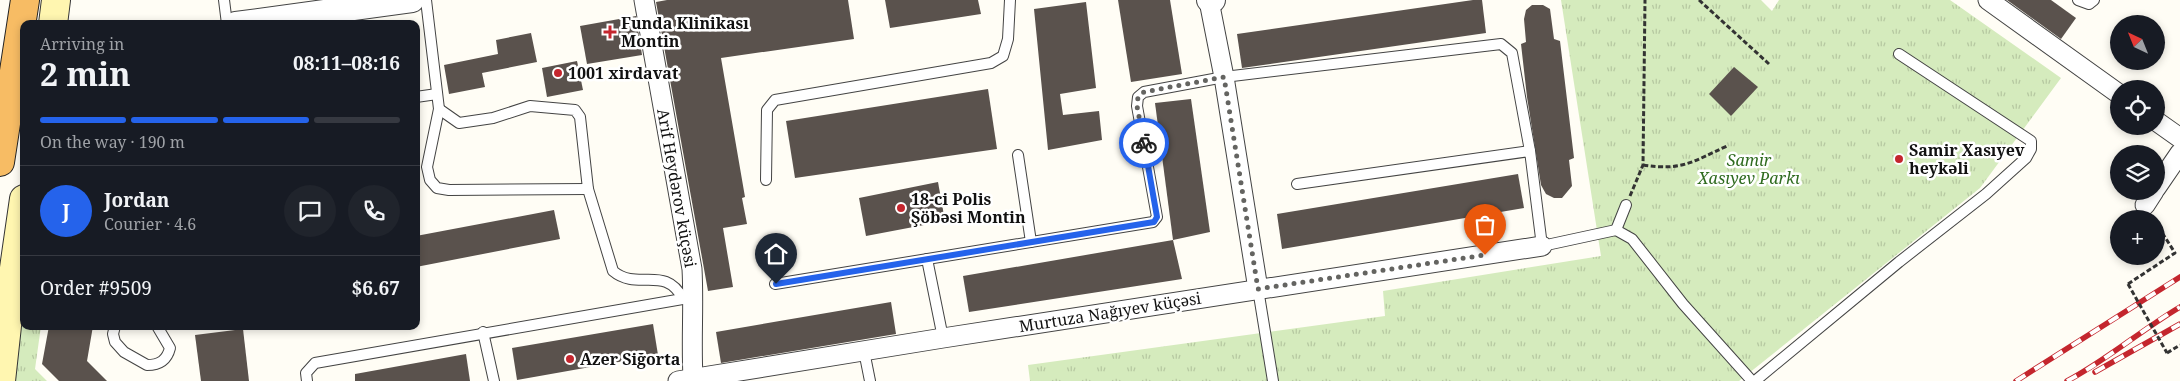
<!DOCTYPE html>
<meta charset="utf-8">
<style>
:root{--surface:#171b24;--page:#20242c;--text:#f1f3f6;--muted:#9ea1a6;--line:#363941;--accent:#2563eb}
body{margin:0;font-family:"Noto Serif",serif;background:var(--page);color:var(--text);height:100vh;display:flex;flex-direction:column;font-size:19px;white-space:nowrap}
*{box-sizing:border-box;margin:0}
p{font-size:16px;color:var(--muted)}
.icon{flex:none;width:28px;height:28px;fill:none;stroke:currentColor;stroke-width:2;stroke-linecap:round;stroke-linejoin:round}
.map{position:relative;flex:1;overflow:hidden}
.panel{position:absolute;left:20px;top:20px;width:400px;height:310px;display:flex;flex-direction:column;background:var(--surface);border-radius:10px;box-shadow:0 2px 8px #0003}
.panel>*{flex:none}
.needle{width:32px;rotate:317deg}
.buttons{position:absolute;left:2110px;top:15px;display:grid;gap:10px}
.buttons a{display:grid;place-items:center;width:55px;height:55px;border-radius:50%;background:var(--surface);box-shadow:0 2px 8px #0003;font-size:25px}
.pin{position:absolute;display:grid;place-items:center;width:42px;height:42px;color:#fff;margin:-51px -21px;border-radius:50% 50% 50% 0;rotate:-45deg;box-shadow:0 0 5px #0007}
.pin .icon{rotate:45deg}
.courier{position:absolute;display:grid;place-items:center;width:50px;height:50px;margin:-25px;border:4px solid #2563eb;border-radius:50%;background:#fff;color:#222;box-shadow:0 1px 6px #0007}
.head em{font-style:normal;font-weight:700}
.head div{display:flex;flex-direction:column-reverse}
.head{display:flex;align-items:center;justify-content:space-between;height:85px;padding:0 20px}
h1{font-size:32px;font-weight:700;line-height:38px}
.bar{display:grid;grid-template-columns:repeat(4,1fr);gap:8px 5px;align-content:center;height:60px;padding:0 20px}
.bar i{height:6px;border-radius:4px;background:var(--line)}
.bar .selected{background:var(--accent)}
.bar p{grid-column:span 4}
.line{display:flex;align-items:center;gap:12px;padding:0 20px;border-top:1px solid var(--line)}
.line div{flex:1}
.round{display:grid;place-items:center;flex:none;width:52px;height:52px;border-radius:26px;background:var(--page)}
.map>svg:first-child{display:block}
</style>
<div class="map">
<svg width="2180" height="381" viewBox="0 0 2180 381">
<defs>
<pattern id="park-tufts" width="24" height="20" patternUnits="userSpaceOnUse" patternTransform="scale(1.25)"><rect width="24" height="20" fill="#d5ebbd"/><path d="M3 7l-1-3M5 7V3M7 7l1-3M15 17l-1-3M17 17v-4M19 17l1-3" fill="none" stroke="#b6c8a1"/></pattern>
</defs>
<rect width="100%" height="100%" fill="#fffdf5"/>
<g fill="url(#park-tufts)">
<polygon points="1561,0 1761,0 1772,11 1779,0 1950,0 2061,78 1980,188 1739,381 1030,381 1028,365 1385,316 1383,291 1601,256"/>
<polygon points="24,284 24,326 41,326 35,369 47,381 11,381"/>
</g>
<g fill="#5a524d">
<polygon points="667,0 848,0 854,39 721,58 745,197 742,198 747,224 723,228 733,287 708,291 656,2"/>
<polygon points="885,0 978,0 981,14 890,28"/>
<polygon points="1118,0 1170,0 1182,74 1131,82"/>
<polygon points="1473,0 1482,0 1486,33 1242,68 1237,34"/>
<polygon points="2007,0 2051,0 2076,18 2061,39"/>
<polygon points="1086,2 1096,88 1060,94 1063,115 1099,111 1102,140 1048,150 1034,9"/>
<polygon points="1532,5 1543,5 1550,9 1554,39 1560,41 1574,158 1569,160 1572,186 1562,198 1554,198 1546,194 1541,185 1527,97 1521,44 1526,42 1524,19 1526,10"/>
<polygon points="636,16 642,55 587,64 580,26"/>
<polygon points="531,33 537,62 482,73 485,87 449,94 444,65 498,54 496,40"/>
<polygon points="577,61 583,90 547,97 542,68"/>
<polygon points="1734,67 1758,87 1731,116 1709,94"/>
<polygon points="988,89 997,149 795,178 786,121"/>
<polygon points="1191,99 1210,232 1173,240 1155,103"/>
<polygon points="1518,174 1524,208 1282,249 1277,214"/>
<polygon points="938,182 945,221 866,236 859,198"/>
<polygon points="554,210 560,239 416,267 416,236"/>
<polygon points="1173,240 1182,279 969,312 963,276"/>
<polygon points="891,302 896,334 721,363 716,332"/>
<polygon points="653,324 658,355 517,380 512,348"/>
<polygon points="49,326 93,326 87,361 107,381 59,381 42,364"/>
<polygon points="243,329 249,381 201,381 195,335"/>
<polygon points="466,354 470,381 355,381 355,374"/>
</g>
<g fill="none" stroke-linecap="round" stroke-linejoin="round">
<g stroke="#444" stroke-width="12">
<g id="service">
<polyline points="224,0 227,24"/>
<polyline points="426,0 439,109 427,167 430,180 437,188 449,190 588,189"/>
<polyline points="2078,0 2089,4 2094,0"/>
<polyline points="416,97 437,94"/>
<path d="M439,109L459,123L493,118L530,106L575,110L580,117L588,189L613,271C638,292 665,264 683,299"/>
<polyline points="1018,155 1031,242"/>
<polyline points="766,180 767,110 775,100 991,63 1003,56 1008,39 1010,0"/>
<polyline points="1297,184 1530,151"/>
<polyline points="1616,230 1626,205"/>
<polyline points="927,259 943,338"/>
<polyline points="775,284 1153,222 1157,217 1137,106 1138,97 1144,92 1224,77 1501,44 1512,53 1530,151 1542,246 1616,230 1632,239 1683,304 1752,381"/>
<polyline points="1258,289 1273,381"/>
<path d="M115,326L113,334L115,342L124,352L147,365C160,365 167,360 170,348L157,326"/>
<polyline points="483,332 494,381"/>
<polyline points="864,351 870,381"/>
<polyline points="307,381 306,373 315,363 694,297"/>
<polyline points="1755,381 1899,262 1986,194 2026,158 2031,149 2031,141 1899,54"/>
</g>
</g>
<g stroke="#444" stroke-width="21">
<g id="minor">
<path d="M644,0L692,269C694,305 691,341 693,378"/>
<polyline points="1988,0 2119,94"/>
<polyline points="1209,1 1224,77 1258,289"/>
<polyline points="2156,121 2180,138"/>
<polyline points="2156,188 2180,153"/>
<polyline points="2145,205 2154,191"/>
<polyline points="678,381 943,338 1542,246"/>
</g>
</g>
<g stroke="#444" stroke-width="26">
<g id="tertiary">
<polyline points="1209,0 1213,0"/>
<polyline points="236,24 412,0"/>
</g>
</g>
<g stroke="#333" stroke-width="30">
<g id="secondary">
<polyline points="53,24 56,0"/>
<polyline points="1,381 11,289 24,199"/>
</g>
</g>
<g stroke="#222" stroke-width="30">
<polyline id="trunk" points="0,162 25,0"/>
</g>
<g stroke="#333" stroke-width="3" stroke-dasharray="5 2.5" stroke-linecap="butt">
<polyline points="1699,0 1769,64"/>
<path d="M1643,165C1682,171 1692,162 1727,146"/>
<polyline points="1630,196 1643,165 1645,0"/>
<polyline points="2128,284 2175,253 2156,223"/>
<polyline points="2167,353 2180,345"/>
</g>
<use href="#service" stroke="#fff" stroke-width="10"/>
<use href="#minor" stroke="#fff" stroke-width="19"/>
<use href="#tertiary" stroke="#fff" stroke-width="24"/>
<use href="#secondary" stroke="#fff6b0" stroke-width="28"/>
<use href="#trunk" stroke="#f7bc64" stroke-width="28"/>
<g stroke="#c4262e" stroke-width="5.5">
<g id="rail">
<polyline points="2095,372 2180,324"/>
<polyline points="2016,381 2180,277"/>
<path d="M2067,381C2107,360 2141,330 2180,307"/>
</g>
</g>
<use href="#rail" stroke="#fff" stroke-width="4" stroke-dasharray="11" stroke-linecap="butt"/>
<polyline stroke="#333" stroke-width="3" stroke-dasharray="5 2.5" stroke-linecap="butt" points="2128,284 2167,353"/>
</g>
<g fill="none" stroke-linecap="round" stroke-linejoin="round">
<polyline stroke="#646461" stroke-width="5" stroke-dasharray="0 9" points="1144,143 1137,106 1138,97 1144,92 1224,77 1258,289 1485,255"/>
<polyline stroke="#2563eb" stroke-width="6" points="776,284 1154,222 1157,217 1144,143"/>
</g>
<g fill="#c4262e" stroke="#fff" stroke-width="2">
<path d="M607.5 24.5h5v5h5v5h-5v5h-5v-5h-5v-5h5z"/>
<circle cx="558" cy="73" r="5"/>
<circle cx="1899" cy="159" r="5"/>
<circle cx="901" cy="208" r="5"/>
<circle cx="570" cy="359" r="5"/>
</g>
<g text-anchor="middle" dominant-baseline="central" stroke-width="5" stroke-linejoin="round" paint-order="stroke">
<g font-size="16" font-weight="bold" fill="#111" stroke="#fff" text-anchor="start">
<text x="621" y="23">Funda Klinikası<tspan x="621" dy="18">Montin</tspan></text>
<text x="568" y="73">1001 xirdavat</text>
<text x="1909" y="150">Samir Xasıyev<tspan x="1909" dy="18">heykəli</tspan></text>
<text x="911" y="199">18-ci Polis<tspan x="911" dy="18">Şöbəsi Montin</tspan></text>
<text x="580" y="359">Azer Siğorta</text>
</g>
<g font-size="16" font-style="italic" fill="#2f6b1f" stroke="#fff">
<text x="1749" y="160">Samir<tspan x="1749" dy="18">Xasıyev Parkı</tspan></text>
</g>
<g font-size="16" fill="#111" stroke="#fff">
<text transform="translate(677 188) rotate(80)">Arif Heydərov küçəsi</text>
<text transform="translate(1110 312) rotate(-9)">Murtuza Nağıyev küçəsi</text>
</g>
</g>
</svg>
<div class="buttons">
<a><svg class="needle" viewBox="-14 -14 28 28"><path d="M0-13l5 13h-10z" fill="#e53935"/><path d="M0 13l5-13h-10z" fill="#9ea1a6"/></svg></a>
<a><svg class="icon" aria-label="locate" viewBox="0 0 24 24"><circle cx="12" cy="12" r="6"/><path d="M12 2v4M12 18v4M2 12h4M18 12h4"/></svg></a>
<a><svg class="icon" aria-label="layers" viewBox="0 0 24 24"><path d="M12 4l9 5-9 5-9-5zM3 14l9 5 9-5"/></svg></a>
<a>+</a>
</div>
<div class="pin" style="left:1485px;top:255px;background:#ea580c"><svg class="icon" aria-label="bag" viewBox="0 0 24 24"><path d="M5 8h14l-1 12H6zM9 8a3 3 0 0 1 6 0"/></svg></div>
<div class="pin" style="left:776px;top:284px;background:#1f2937"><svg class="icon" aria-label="home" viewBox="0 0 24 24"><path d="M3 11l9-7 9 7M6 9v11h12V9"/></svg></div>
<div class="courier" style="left:1144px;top:143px"><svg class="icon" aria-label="bike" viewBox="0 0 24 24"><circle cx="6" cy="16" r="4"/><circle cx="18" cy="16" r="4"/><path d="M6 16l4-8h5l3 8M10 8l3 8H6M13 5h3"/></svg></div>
<section class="panel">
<div class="head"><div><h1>2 min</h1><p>Arriving in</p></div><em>08:11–08:16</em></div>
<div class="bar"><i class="selected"></i><i class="selected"></i><i class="selected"></i><i></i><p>On the way · 190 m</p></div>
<div class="line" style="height:90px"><b class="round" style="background:var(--accent);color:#fff">J</b><div><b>Jordan</b><p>Courier · 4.6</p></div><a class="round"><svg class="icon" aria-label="chat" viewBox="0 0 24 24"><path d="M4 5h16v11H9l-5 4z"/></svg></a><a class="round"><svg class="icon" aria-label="phone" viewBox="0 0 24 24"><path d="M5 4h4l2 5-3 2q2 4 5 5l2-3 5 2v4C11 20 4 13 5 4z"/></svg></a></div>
<div class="line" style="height:65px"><div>Order #9509</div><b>$6.67</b></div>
</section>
</div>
